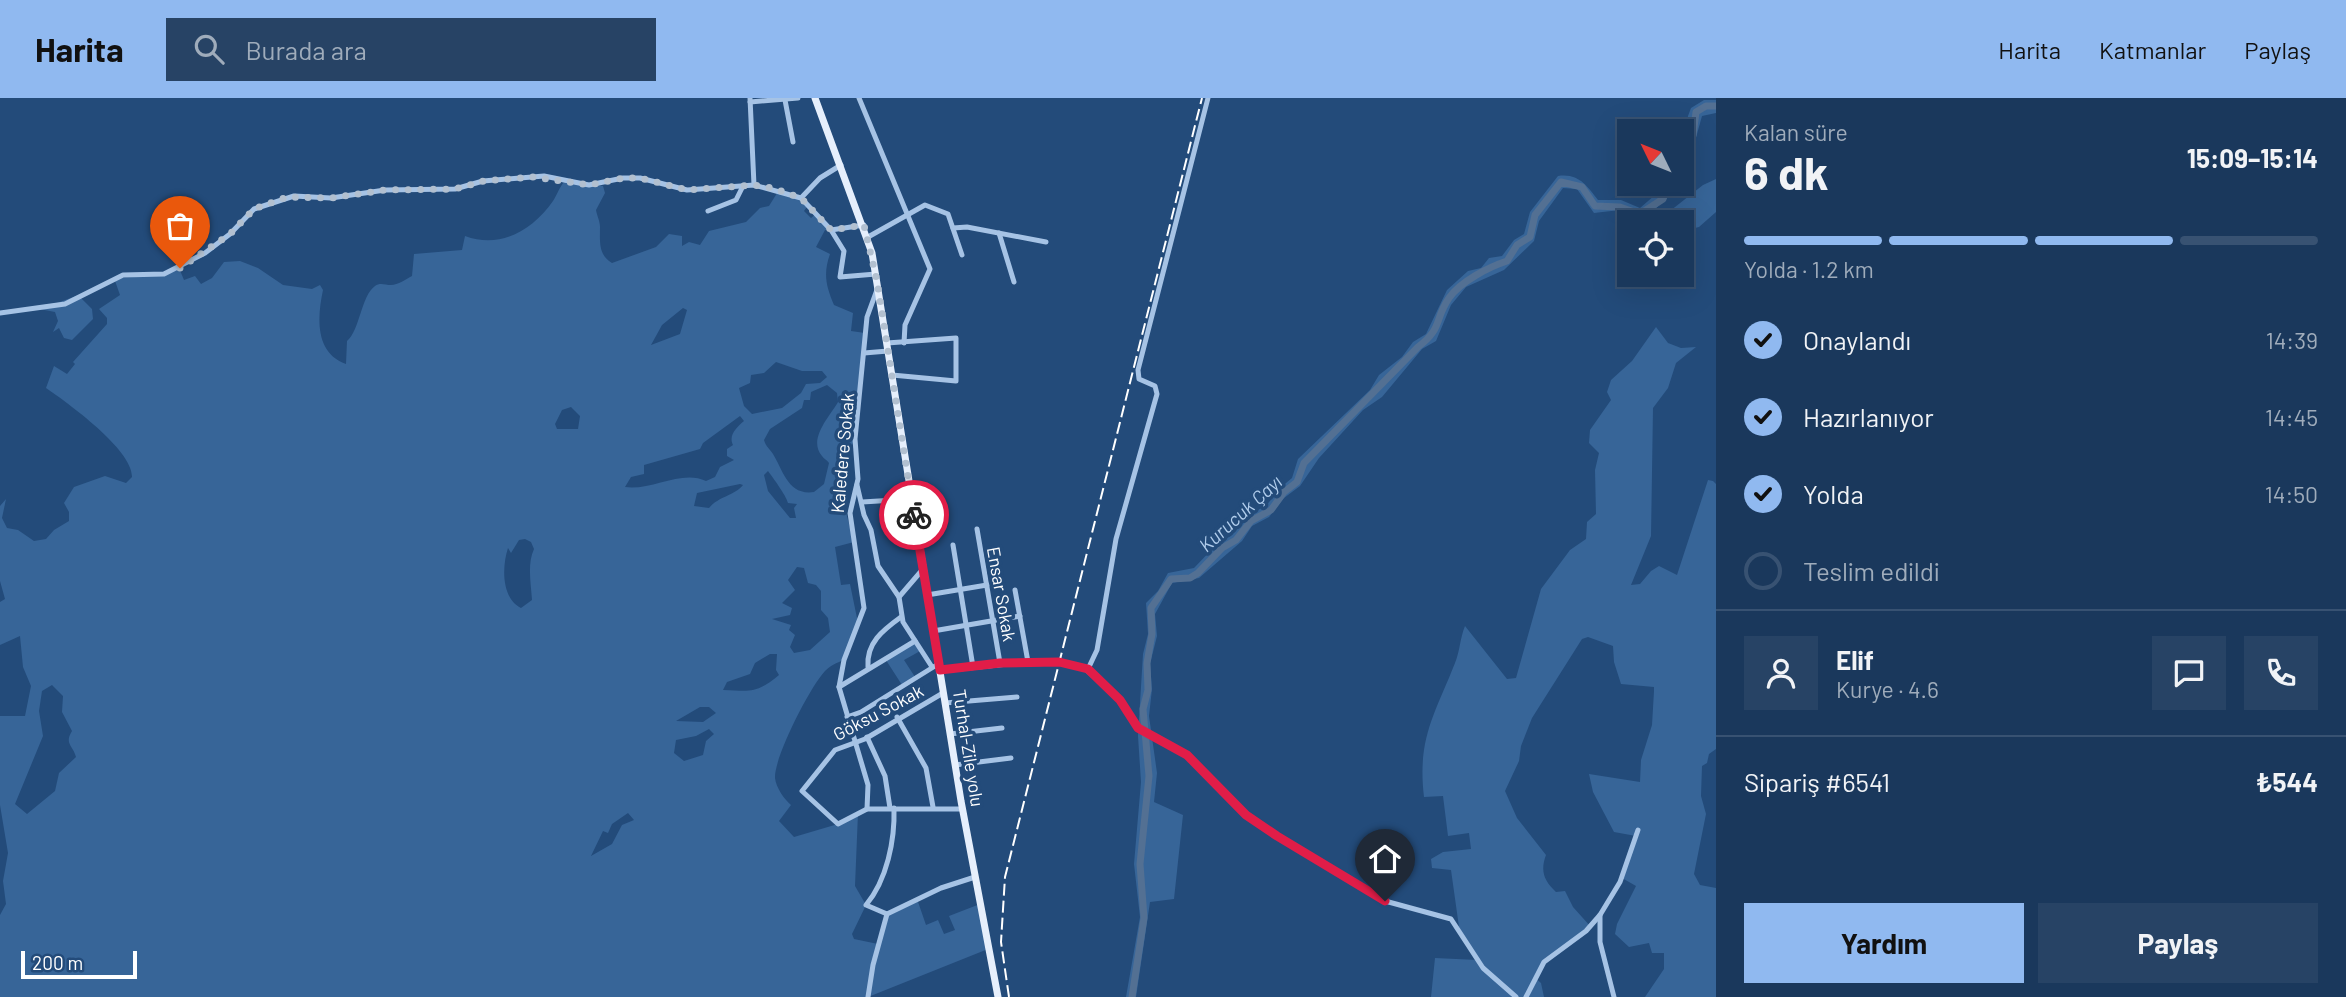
<!DOCTYPE html>
<html lang="tr">
<meta charset="utf-8">
<style>
:root{--surface:#1a385c;--page:#274365;--text:#f1f3f6;--muted:#9facbb;--line:#385272;--accent:#90b9f0}
body{margin:0;font-family:Barlow,sans-serif;background:var(--page);color:var(--text);height:100vh;display:flex;flex-direction:column;font-size:26px;white-space:nowrap}
*{box-sizing:border-box;margin:0}
p{font-size:23px;color:var(--muted)}
.icon{flex:none;width:38px;height:38px;fill:none;stroke:currentColor;stroke-width:2;stroke-linecap:round;stroke-linejoin:round}
.map{position:relative;flex:1;overflow:hidden}
.side{display:flex;flex-direction:column;background:var(--surface);width:630px}
.side>*{flex:none}
.needle{width:46px;rotate:313deg}
.controls{position:absolute;left:1617px;top:21px;display:grid;gap:14px}
.controls a{display:grid;place-items:center;width:77px;height:77px;border-radius:0px;background:var(--surface);box-shadow:0 7px 28px #0002,0 0 0 2px var(--line);font-size:35px}
.scale{position:absolute;left:21px;bottom:18px;width:116px;box-sizing:border-box;padding-left:7px;border:4px solid #fff;border-top:0;font-size:19px;line-height:24px;white-space:nowrap;color:#fff;-webkit-text-stroke:5px #234b7a;paint-order:stroke}
.pin{position:absolute;display:grid;place-items:center;width:60px;height:60px;color:#fff;margin:-72px -30px;border-radius:50% 50% 50% 0;rotate:-45deg;box-shadow:0 0 7px #0007}
.pin .icon{rotate:45deg}
.courier{position:absolute;display:grid;place-items:center;width:70px;height:70px;margin:-35px;border:5px solid #e11d48;border-radius:50%;background:#fff;color:#222;box-shadow:0 2px 9px #0007}
.overview em{font-style:normal;font-weight:700}
.overview div{display:flex;flex-direction:column-reverse}
.overview{display:flex;align-items:center;justify-content:space-between;height:119px;padding:0 28px}
h1{font-size:46px;font-weight:700;line-height:52px}
.bar{display:grid;grid-template-columns:repeat(4,1fr);gap:10px 7px;align-content:center;height:84px;padding:0 28px}
.bar i{height:9px;border-radius:5px;background:var(--line)}
.bar .selected{background:var(--accent)}
.bar p{grid-column:span 4}
.line{display:flex;align-items:center;gap:18px;padding:0 28px;border-top:2px solid var(--line)}
.line div{flex:1}
.round{display:grid;place-items:center;flex:none;width:74px;height:74px;border-radius:0px;background:var(--page)}
ol{padding:0 28px;list-style:none}
li{display:flex;align-items:center;gap:21px;height:77px}
li p{margin-inline-start:auto}
li .icon{padding:7px;border-radius:50%;background:var(--accent);color:#111;stroke-width:4}
li:last-child{color:var(--muted)}
li i{width:38px;height:38px;border:4px solid var(--line);border-radius:50%}
.primary-button{display:flex;gap:14px;margin-top:auto;padding:14px 28px}
.primary-button a{flex:1;height:80px;border-radius:0px;background:var(--accent);color:#111;font-size:28px;font-weight:700;line-height:80px;text-align:center}
.primary-button a+a{background:var(--page);color:var(--text)}
header{display:flex;align-items:center;gap:42px;box-sizing:border-box;height:98px;padding:0 35px;background:var(--accent);color:#111}
header strong{font-size:33px}
nav{display:flex;gap:38px;margin-inline-start:auto;font-size:24px}
.search{width:490px;height:63px;background:var(--page);display:flex;align-items:center;gap:18px;box-sizing:border-box;padding:0 24px;border-radius:0px;color:var(--muted);font-size:26px}
main{display:flex;flex:1;min-height:0}
.map>svg:first-child{display:block}
</style>
<header>
<strong>Harita</strong>
<div class="search"><svg class="icon" aria-label="search" viewBox="0 0 24 24"><circle cx="10" cy="10" r="6"/><path d="M15 15l6 6"/></svg>Burada ara</div>
<nav><a>Harita</a><a>Katmanlar</a><a>Paylaş</a></nav>
</header>
<main>
<div class="map">
<svg width="1716" height="899" viewBox="0 0 1716 899">
<rect width="100%" height="100%" fill="#234b7a"/>
<g fill="#376598" fill-rule="evenodd">
<polygon points="1704,2 1716,2 1716,15 1702,18 1694,47 1682,59 1688,18 1691,10"/>
<path d="M1558,78C1579,75 1587,88 1598,102H1621L1640,110L1663,90L1661,86H1674L1675,92L1650,116L1638,122L1620,112L1594,115L1577,91L1563,90L1539,123L1534,143L1504,172L1466,189L1451,207L1436,243L1422,251L1382,299L1363,312L1319,360L1300,388L1284,400L1269,419L1252,428L1242,443L1199,480L1172,485L1155,516L1157,538L1150,566L1152,591L1149,618L1157,675L1154,704L1183,717L1174,801L1150,804L1136,899H1126L1140,819L1134,766L1141,684L1138,638L1143,556L1148,536L1146,505L1158,493L1168,475L1194,470L1218,445L1231,438L1247,417L1266,408L1280,390L1292,380L1298,361L1370,292L1379,277L1402,259L1413,244L1426,236L1447,192L1468,173L1481,170L1489,160L1502,158L1514,142L1524,136L1530,114Z"/>
<polygon points="1716,81 1716,114 1699,129 1682,133 1682,124 1656,124 1703,87"/>
<path d="M564,84L603,88L605,95L596,112C597,118 600,123 600,129C600,143 598,157 612,165L656,149L669,136L682,138V148L689,144L700,147L709,133L746,124L760,110L769,108L779,92L809,106L804,113L811,120L817,115L831,132H825L816,149L830,156C823,176 826,188 834,207L853,215L851,233L865,235L855,341L836,378L854,444L835,449L841,487L850,486L858,525L844,562C836,565 831,567 825,573C810,589 774,659 775,680C776,690 785,702 791,707L779,723L794,739L838,726L858,715L855,788L866,807L852,836L854,841L878,846L887,816L917,801L926,827L938,822L944,836L955,832L949,818L980,806L988,851L868,899H0V817L6,806L3,783L8,755L0,707V618H25L31,588L23,569L20,538L0,547V504L5,501L0,483V408L6,401L2,420L7,430L18,432L34,443L46,441L54,432L69,423V414L64,405L74,389L105,378L126,385L132,379C133,352 68,305 46,290L54,268L67,276L75,266L73,264L107,226V220L99,211L120,197L114,180L154,178L179,170L184,182L195,178L201,186L212,180L224,164L240,163L258,170L283,187L312,191L320,187L323,192C317,220 315,255 346,266L347,243C360,232 361,198 375,188C380,184 385,187 391,187C398,187 406,181 412,178L414,156L462,152L465,138C500,151 532,133 553,103C557,97 559,90 564,84ZM683,210L687,212L680,236L651,247L662,227ZM776,264L802,273H822L827,279L820,285L806,286L801,295L782,310L752,316L744,308L739,290L750,285L751,277L764,275ZM827,287L837,295L838,304C831,317 807,341 822,358C824,361 827,362 829,365L824,386L814,394C788,398 783,372 773,356C770,351 766,349 764,342L770,331L802,310L804,302H810L811,294ZM571,309L580,318L578,331H557L555,326L562,312ZM740,318L744,323C737,329 728,337 733,347L727,351V358L734,362L720,369L715,379L706,383C682,371 651,393 625,389L631,379L644,376V367L700,351L703,345ZM768,373C773,380 786,397 788,405L797,406L794,410L796,420H790L768,393L764,377ZM740,386L743,387C734,398 719,398 709,410L694,408L697,395ZM525,441L531,444L534,451C527,466 531,486 532,502L521,510C501,500 502,468 508,450L511,455L519,442ZM797,469L804,470L808,485L816,487L821,493V512L828,520L830,534L810,552L794,555L790,549L795,537L789,532L791,527L772,521L790,517L792,510L782,505L795,492L788,482ZM770,556H777L776,572L779,577C756,596 751,593 723,592L727,584L750,576L755,565ZM52,587L63,598L62,614L72,633C64,646 73,647 76,659L59,675L55,693L27,716L15,706L43,638L39,613L42,593ZM700,609H709L716,615L703,624L676,623ZM709,631L714,636L706,643L703,657L684,663L674,655L676,642L696,638ZM628,715L634,722L622,727L612,746L591,758L603,733L608,735L612,726Z"/>
<polygon points="87,194 80,199 92,211 93,221 72,242 64,240 59,230 53,234 58,223 55,214 29,209 57,205"/>
<path d="M1656,229L1668,245L1681,250L1696,249L1676,265L1668,290L1653,310L1651,438L1631,487L1640,486L1651,473L1659,468L1677,477L1708,382L1713,383L1716,386V651L1709,656L1707,665L1702,668L1701,698L1706,716L1694,776L1700,787L1716,790V899H1645L1664,871V855H1652L1649,845L1629,849L1615,836L1617,826L1636,788L1622,780L1636,738L1614,734L1593,694L1589,676L1640,684L1641,662L1652,627L1654,593V589L1621,586L1614,564L1613,548L1588,539L1582,541L1532,620L1521,648L1519,663L1505,693L1517,720L1546,757C1540,773 1544,783 1556,794L1565,793L1573,809L1591,829L1553,857L1534,879L1541,885L1544,899H1431L1435,860L1477,862L1459,829L1451,772L1432,770L1431,761L1443,754L1471,751L1469,735L1448,738L1443,698L1424,699C1417,640 1435,616 1455,565C1460,553 1460,540 1465,528L1507,581L1516,580L1541,491L1570,452L1586,441L1587,424L1596,416L1595,372L1599,355L1589,345L1590,332L1611,302L1607,294L1611,282L1632,263Z"/>
<polygon points="915,543 922,552 904,562 915,579 902,587 884,559"/>
</g>
<g fill="none" stroke-linecap="round" stroke-linejoin="round">
<g stroke="#537093" stroke-width="7">
<polyline points="1682,53 1693,37 1696,14 1706,8 1716,8"/>
<path d="M1132,899L1144,820L1140,766L1149,678L1143,611L1148,592L1147,565L1152,536L1151,510L1171,481L1190,480L1198,475L1222,450L1236,442L1251,423L1271,412L1284,394L1297,384L1304,365L1418,249C1443,230 1434,222 1449,200C1461,183 1489,169 1507,163L1517,147L1530,139L1535,117L1561,84L1582,89L1595,108L1620,109L1640,116L1663,101L1669,86"/>
</g>
<g stroke="#a6c3e5" stroke-width="5">
<polyline points="750,0 754,87"/>
<polyline points="859,0 930,171 905,227 904,245"/>
<polyline points="785,2 793,44"/>
<polyline points="750,4 798,0"/>
<polyline points="801,100 820,80 841,67"/>
<polyline points="708,113 736,102 743,88"/>
<polyline points="953,130 967,129 1046,144"/>
<polyline points="831,132 844,153 840,179 876,176"/>
<polyline points="999,135 1014,184"/>
<polyline points="868,139 925,107 948,116 962,157"/>
<polyline points="0,215 65,206 123,177 164,176 205,155 230,136 254,111 294,98 331,100 385,92 455,91 483,83 544,78 589,87 623,80 640,80 687,92 754,87 801,100 831,132 864,127"/>
<polyline points="887,245 956,240 956,283 892,277"/>
<polyline points="864,255 888,253"/>
<polyline points="857,387 864,417 871,432 878,468 899,499"/>
<polyline points="862,404 912,401"/>
<polyline points="977,431 1000,565"/>
<polyline points="953,447 973,569"/>
<polyline points="923,471 899,499 903,524 932,569"/>
<polyline points="1015,492 1028,564"/>
<polyline points="927,497 987,487"/>
<polyline points="933,533 1020,518"/>
<path d="M868,569C866,545 883,532 901,519"/>
<polyline points="1088,571 1097,552 1116,441 1157,296 1155,288 1139,281 1138,272 1208,0"/>
<polyline points="940,573 1028,564 1059,564 1083,569 1120,602 1138,630 1187,657 1238,710 1277,738 1385,803 1451,821 1483,870 1516,899"/>
<polyline points="839,589 915,543"/>
<polyline points="943,595 865,641 835,652 802,693 838,726 867,711 963,711"/>
<polyline points="945,605 1017,599"/>
<polyline points="847,619 861,614 935,568"/>
<polyline points="897,619 926,670 933,709"/>
<polyline points="950,636 1002,630"/>
<polyline points="867,639 885,678 890,710"/>
<polyline points="955,667 1011,660"/>
<polyline points="867,711 868,687 839,589 844,562 864,510 850,415 858,381 855,341 867,219 878,189"/>
<path d="M887,816L866,807C887,782 895,742 894,710"/>
<polyline points="1600,817 1600,844 1614,899"/>
<polyline points="868,899 873,867 887,816 941,790 975,779"/>
<polyline points="1526,899 1544,864 1586,833 1600,817 1620,784 1638,732"/>
</g>
<polyline stroke="#e6effc" stroke-width="7" points="815,0 872,155 961,703 998,899"/>
<polyline stroke="#fff" stroke-width="2" stroke-dasharray="12 5" stroke-linecap="butt" points="1009,899 1001,844 1005,779 1202,0"/>
</g>
<g fill="none" stroke-linecap="round" stroke-linejoin="round">
<polyline stroke="#b2c0d0" stroke-width="7" stroke-dasharray="0 12.6" points="180,170 230,136 254,111 287,99 331,100 385,92 455,91 484,83 534,79 589,87 623,80 640,80 687,92 754,87 773,90 801,100 831,132 864,127 877,183 914,417"/>
<polyline stroke="#e11d48" stroke-width="9" points="914,417 940,572 1000,565 1059,564 1088,571 1120,602 1138,630 1187,657 1246,717 1277,738 1385,803"/>
</g>
<g text-anchor="middle" dominant-baseline="central" stroke-width="7" stroke-linejoin="round" paint-order="stroke">
<g font-size="18" fill="#fff" stroke="#234b7a">
<text transform="translate(842 355) rotate(-85)">Kaledere Sokak</text>
<text transform="translate(1002 496) rotate(80)">Ensar Sokak</text>
<text transform="translate(878 614) rotate(-28)">Göksu Sokak</text>
<text transform="translate(969 650) rotate(81)">Turhal-Zile yolu</text>
</g>
<g font-size="19" font-style="italic" fill="#b1cdec" stroke="#234b7a">
<text transform="translate(1240 415) rotate(-42)">Kurucuk Çayı</text>
</g>
</g>
</svg>
<div class="controls">
<a><svg class="needle" viewBox="-14 -14 28 28"><path d="M0-13l5 13h-10z" fill="#e53935"/><path d="M0 13l5-13h-10z" fill="#9facbb"/></svg></a>
<a><svg class="icon" aria-label="locate" viewBox="0 0 24 24"><circle cx="12" cy="12" r="6"/><path d="M12 2v4M12 18v4M2 12h4M18 12h4"/></svg></a>
</div>
<div class="scale">200 m</div>
<div class="pin" style="left:180px;top:170px;background:#ea580c"><svg class="icon" aria-label="bag" viewBox="0 0 24 24"><path d="M5 8h14l-1 12H6zM9 8a3 3 0 0 1 6 0"/></svg></div>
<div class="pin" style="left:1385px;top:803px;background:#1f2937"><svg class="icon" aria-label="home" viewBox="0 0 24 24"><path d="M3 11l9-7 9 7M6 9v11h12V9"/></svg></div>
<div class="courier" style="left:914px;top:417px"><svg class="icon" aria-label="bike" viewBox="0 0 24 24"><circle cx="6" cy="16" r="4"/><circle cx="18" cy="16" r="4"/><path d="M6 16l4-8h5l3 8M10 8l3 8H6M13 5h3"/></svg></div>
</div>
<section class="side">
<div class="overview"><div><h1>6 dk</h1><p>Kalan süre</p></div><em>15:09–15:14</em></div>
<div class="bar"><i class="selected"></i><i class="selected"></i><i class="selected"></i><i></i><p>Yolda · 1.2 km</p></div>
<ol>
<li><svg class="icon" aria-label="check" viewBox="0 0 24 24"><path d="M5 12l5 5 9-10"/></svg>Onaylandı<p>14:39</p></li>
<li><svg class="icon" aria-label="check" viewBox="0 0 24 24"><path d="M5 12l5 5 9-10"/></svg>Hazırlanıyor<p>14:45</p></li>
<li><svg class="icon" aria-label="check" viewBox="0 0 24 24"><path d="M5 12l5 5 9-10"/></svg>Yolda<p>14:50</p></li>
<li><i></i>Teslim edildi</li>
</ol>
<div class="line" style="height:126px"><a class="round"><svg class="icon" aria-label="person" viewBox="0 0 24 24"><circle cx="12" cy="8" r="4"/><path d="M4 21q1-7 8-7t8 7"/></svg></a><div><b>Elif</b><p>Kurye · 4.6</p></div><a class="round"><svg class="icon" aria-label="chat" viewBox="0 0 24 24"><path d="M4 5h16v11H9l-5 4z"/></svg></a><a class="round"><svg class="icon" aria-label="phone" viewBox="0 0 24 24"><path d="M5 4h4l2 5-3 2q2 4 5 5l2-3 5 2v4C11 20 4 13 5 4z"/></svg></a></div>
<div class="line" style="height:91px"><div>Sipariş #6541</div><b>₺544</b></div>
<div class="primary-button"><a>Yardım</a><a>Paylaş</a></div>
</section>
</main>
